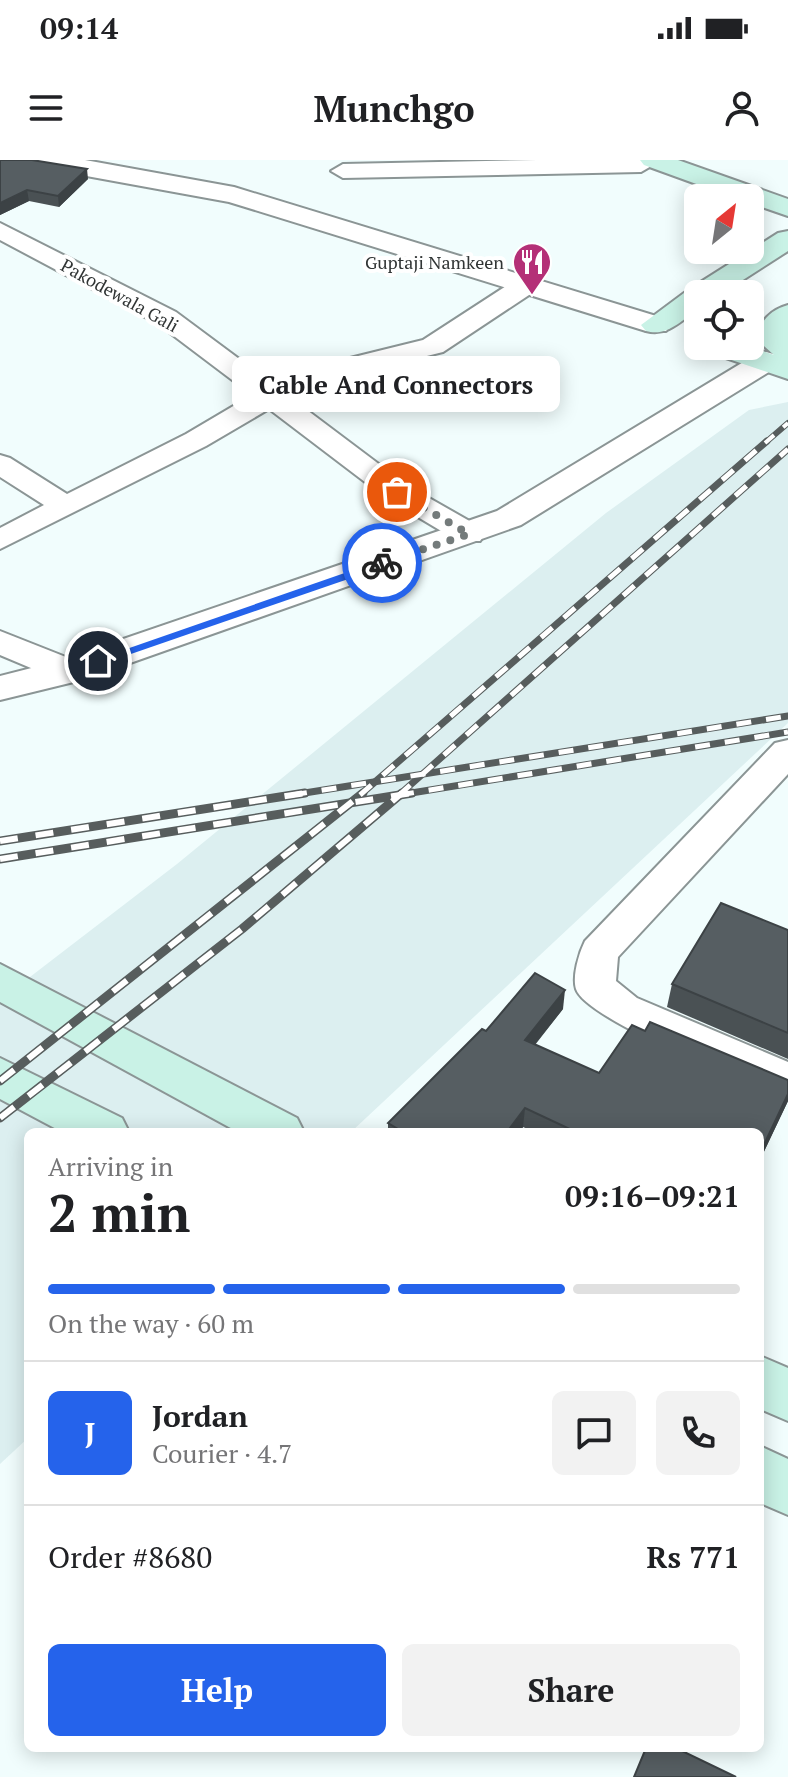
<!DOCTYPE html>
<meta charset="utf-8">
<style>
:root{--surface:#fff;--page:#f2f2f2;--text:#202124;--muted:#757577;--line:#e0e0e0;--accent:#2563eb}
body{margin:0;font-family:"PT Serif",serif;background:var(--page);color:var(--text);height:100vh;display:flex;flex-direction:column;font-size:30px;white-space:nowrap}
*{box-sizing:border-box;margin:0}
p{font-size:26px;color:var(--muted)}
.icon{flex:none;width:44px;height:44px;fill:none;stroke:currentColor;stroke-width:2;stroke-linecap:round;stroke-linejoin:round}
.map{position:relative;flex:1;overflow:hidden}
.drawer{position:absolute;left:24px;top:968px;width:740px;height:624px;display:flex;flex-direction:column;background:var(--surface);border-radius:12px;box-shadow:0 4px 20px #0003}
.drawer>*{flex:none}
.needle{width:52px;rotate:30deg}
.tools{position:absolute;left:684px;top:24px;display:grid;gap:16px}
.tools a{display:grid;place-items:center;width:80px;height:80px;border-radius:12px;background:var(--surface);box-shadow:0 4px 20px #0003;font-size:40px}
.pin{position:absolute;display:grid;place-items:center;width:68px;height:68px;color:#fff;margin:-34px;border:4px solid #fff;border-radius:50%;box-shadow:0 2px 8px #0007}
.courier{position:absolute;display:grid;place-items:center;width:80px;height:80px;margin:-40px;border:6px solid #2563eb;border-radius:50%;background:#fff;color:#222;box-shadow:0 2px 10px #0007}
.bubble{position:absolute;height:56px;border-radius:12px;background:var(--surface);box-shadow:0 4px 20px #0003;font-size:26px;font-weight:700;line-height:56px;text-align:center}
.head em{font-style:normal;font-weight:700}
.head div{display:flex;flex-direction:column-reverse}
.head{display:flex;align-items:center;justify-content:space-between;height:136px;padding:0 24px}
h1{font-size:52px;font-weight:700;line-height:60px}
.bar{display:grid;grid-template-columns:repeat(4,1fr);gap:12px 8px;align-content:center;height:96px;padding:0 24px}
.bar i{height:10px;border-radius:6px;background:var(--line)}
.bar .selected{background:var(--accent)}
.bar p{grid-column:span 4}
.line{display:flex;align-items:center;gap:20px;padding:0 24px;border-top:2px solid var(--line)}
.line div{flex:1}
.round{display:grid;place-items:center;flex:none;width:84px;height:84px;border-radius:12px;background:var(--page)}
.button{display:flex;gap:16px;margin-top:auto;padding:16px 24px}
.button a{flex:1;height:92px;border-radius:12px;background:var(--accent);color:#fff;font-size:32px;font-weight:700;line-height:92px;text-align:center}
.button a+a{background:var(--page);color:var(--text)}
.status{display:flex;justify-content:space-between;align-items:center;height:56px;padding:0 40px;background:var(--surface);direction:ltr}
.status svg{height:22px;fill:currentColor}
header{display:flex;justify-content:space-between;align-items:center;height:104px;padding:0 24px;background:var(--surface);font-size:36px;font-weight:700}
.map>svg:first-child{display:block}
</style>
<div class="status"><b>09:14</b><svg viewBox="0 0 49 12"><path d="M0 12V9h3v3zM5 12V6h3v6zM10 12V3h3v9zM15 12V0h3v12zM26 1h20v11H26zM47 4h2v5h-2z"/></svg></div>
<header><svg class="icon" aria-label="menu" viewBox="0 0 24 24"><path d="M4 6h16M4 12h16M4 18h16"/></svg>Munchgo<svg class="icon" aria-label="person" viewBox="0 0 24 24"><circle cx="12" cy="8" r="4"/><path d="M4 21q1-7 8-7t8 7"/></svg></header>
<div class="map">
<svg width="788" height="1617" viewBox="0 0 788 1617">
<rect width="100%" height="100%" fill="#f1fdfd"/>
<polygon fill="#dceff0" points="788,242 788,563 351,972 28,972 28,1278 0,1304 0,840 177,704 606,353 749,250"/>
<g fill="none" stroke-linecap="round" stroke-linejoin="round">
<g stroke="#8b9595" stroke-width="4">
<g id="minor">
<polygon points="537,0 649,0 653,5 641,12 343,18 331,11 343,4"/>
<polygon points="0,63 176,152 274,225 346,199 423,180 520,117 538,117 542,123 538,129 443,192 366,211 291,238 408,326 480,367 485,374 480,381 458,381 386,338 269,249 206,286 0,389 0,368 44,345 0,317 0,295 10,298 67,334 186,274 252,235 158,164 0,80"/>
<polygon points="0,471 81,503 86,511 81,519 69,522 57,519 0,495"/>
<path d="M788,580V614L618,797L616,821L637,838L788,902V938C753,926 585,859 576,829C572,816 579,793 585,781L775,583Z"/>
</g>
</g>
<g stroke="#8b9595" stroke-width="4">
<g id="tertiary">
<polygon points="0,0 85,0 234,27 666,159 671,165 666,171 646,171 229,42 59,11 3,5"/>
<polygon points="766,192 777,195 781,201 777,207 521,365 82,520 0,540 0,516 59,501 497,351 755,195"/>
</g>
</g>
<g stroke="#8b9595" stroke-width="4">
<g id="secondary">
<polygon points="640,0 678,0 788,39 788,56 750,43 750,38 735,38 644,5"/>
<path d="M788,71V91L721,134H698V149C681,161 667,177 646,171L641,165L688,130L778,73Z"/>
<path d="M788,145V219L708,192L704,186H748L774,195L755,178C761,161 770,150 788,145Z"/>
<polygon points="0,804 297,958 304,972 238,972 0,842"/>
<polygon points="0,898 122,958 129,972 62,972 0,939"/>
<polygon points="760,1196 788,1208 788,1261 760,1249"/>
<polygon points="760,1286 788,1299 788,1355 760,1343"/>
</g>
</g>
<use href="#minor" fill="#fff" fill-rule="evenodd"/>
<use href="#tertiary" fill="#fff" fill-rule="evenodd"/>
<use href="#secondary" fill="#c9f2e6" fill-rule="evenodd"/>
<g stroke="#575d5d" stroke-width="6">
<polyline id="rail-far2" points="765,283 788,263"/>
</g>
<g stroke="#575d5d" stroke-width="7">
<g id="rail-far1">
<polyline points="292,635 788,556"/>
<polyline points="360,635 767,281"/>
<polyline points="399,635 788,572"/>
<polyline points="399,635 788,289"/>
</g>
</g>
<g stroke="#575d5d" stroke-width="9">
<g id="rail">
<polyline points="0,681 305,633"/>
<polyline points="0,699 412,633"/>
<polyline points="0,921 363,633"/>
<polyline points="0,958 242,769 402,633"/>
</g>
</g>
<use href="#rail-far2" stroke="#fff" stroke-width="4" stroke-dasharray="12" stroke-linecap="butt"/>
<use href="#rail-far1" stroke="#fff" stroke-width="5" stroke-dasharray="15" stroke-linecap="butt"/>
<use href="#rail" stroke="#fff" stroke-width="6" stroke-dasharray="18" stroke-linecap="butt"/>
</g>
<g fill="#4a5154">
<polygon points="0,0 88,19 59,47 29,41 0,55"/>
<polygon points="788,770 788,899 667,847 672,824"/>
<polygon points="563,849 535,885 599,913 645,871 788,941 760,1000 760,972 534,972 523,967 520,972 388,972 388,963 486,871"/>
</g>
<g fill="#3c4245">
<polygon points="87,9 88,19 59,47 58,36"/>
<polygon points="27,30 29,41 0,55 0,43"/>
<polygon points="565,830 563,849 523,899 525,880"/>
<polygon points="788,934 788,941 760,1000 760,993"/>
<polygon points="525,948 523,967 520,972 507,972"/>
</g>
<g fill="#565e62" stroke="#3c4245" stroke-width="2">
<polygon points="0,0 32,0 87,9 58,36 27,30 0,43"/>
<polygon points="721,743 788,770 788,873 672,824"/>
<polygon points="535,813 565,830 525,880 599,913 632,865 645,871 650,862 788,920 788,934 760,993 760,972 576,972 525,948 507,972 403,972 388,963 482,869 486,871"/>
<polygon points="646,1588 676,1588 736,1617 634,1617"/>
</g>
<polygon fill="#2563eb" points="382,400 386,406 102,504 92,501"/>
<g fill="none" stroke-linecap="round" stroke-linejoin="round">
<polyline stroke="#747b7b" stroke-width="8" stroke-dasharray="0 14.4" points="382,403 469,374 397,332"/>
</g>
<defs>
<g id="restaurant-pin" transform="scale(2)"><path d="M0 17L-7.5 6A9.5 9.5 0 1 1 7.5 6Z" fill="#b43077" stroke="#fff"/><path d="M-5-6h1v4h1v-4h1v4h1v-4h1v5L-1.5 .5V6h-2V.5L-5-1ZM5-6V6H3V1.5H1.5Q1.5-4 5-6Z" fill="#fff"/></g>
</defs>
<g fill-rule="evenodd">
<use href="#restaurant-pin" x="532" y="102"/>
</g>
<g text-anchor="middle" dominant-baseline="central" stroke-width="8" stroke-linejoin="round" paint-order="stroke">
<g font-size="18" fill="#313535" stroke="#fff" text-anchor="end">
<text x="504" y="102">Guptaji Namkeen</text>
</g>
<g font-size="18" fill="#313535" stroke="#fff">
<text transform="translate(120 135) rotate(29)">Pakodewala Gali</text>
</g>
</g>
</svg>
<div class="tools">
<a><svg class="needle" viewBox="-14 -14 28 28"><path d="M0-13l5 13h-10z" fill="#e53935"/><path d="M0 13l5-13h-10z" fill="#757577"/></svg></a>
<a><svg class="icon" aria-label="locate" viewBox="0 0 24 24"><circle cx="12" cy="12" r="6"/><path d="M12 2v4M12 18v4M2 12h4M18 12h4"/></svg></a>
</div>
<div class="pin" style="left:397px;top:332px;background:#ea580c"><svg class="icon" aria-label="bag" viewBox="0 0 24 24"><path d="M5 8h14l-1 12H6zM9 8a3 3 0 0 1 6 0"/></svg></div>
<div class="pin" style="left:98px;top:501px;background:#1f2937"><svg class="icon" aria-label="home" viewBox="0 0 24 24"><path d="M3 11l9-7 9 7M6 9v11h12V9"/></svg></div>
<div class="courier" style="left:382px;top:403px"><svg class="icon" aria-label="bike" viewBox="0 0 24 24"><circle cx="6" cy="16" r="4"/><circle cx="18" cy="16" r="4"/><path d="M6 16l4-8h5l3 8M10 8l3 8H6M13 5h3"/></svg></div>
<div class="bubble" style="left:232px;top:196px;width:328px">Cable And Connectors</div>
<section class="drawer">
<div class="head"><div><h1>2 min</h1><p>Arriving in</p></div><em>09:16–09:21</em></div>
<div class="bar"><i class="selected"></i><i class="selected"></i><i class="selected"></i><i></i><p>On the way · 60 m</p></div>
<div class="line" style="height:144px"><b class="round" style="background:var(--accent);color:#fff">J</b><div><b>Jordan</b><p>Courier · 4.7</p></div><a class="round"><svg class="icon" aria-label="chat" viewBox="0 0 24 24"><path d="M4 5h16v11H9l-5 4z"/></svg></a><a class="round"><svg class="icon" aria-label="phone" viewBox="0 0 24 24"><path d="M5 4h4l2 5-3 2q2 4 5 5l2-3 5 2v4C11 20 4 13 5 4z"/></svg></a></div>
<div class="line" style="height:104px"><div>Order #8680</div><b>Rs 771</b></div>
<div class="button"><a>Help</a><a>Share</a></div>
</section>
</div>
